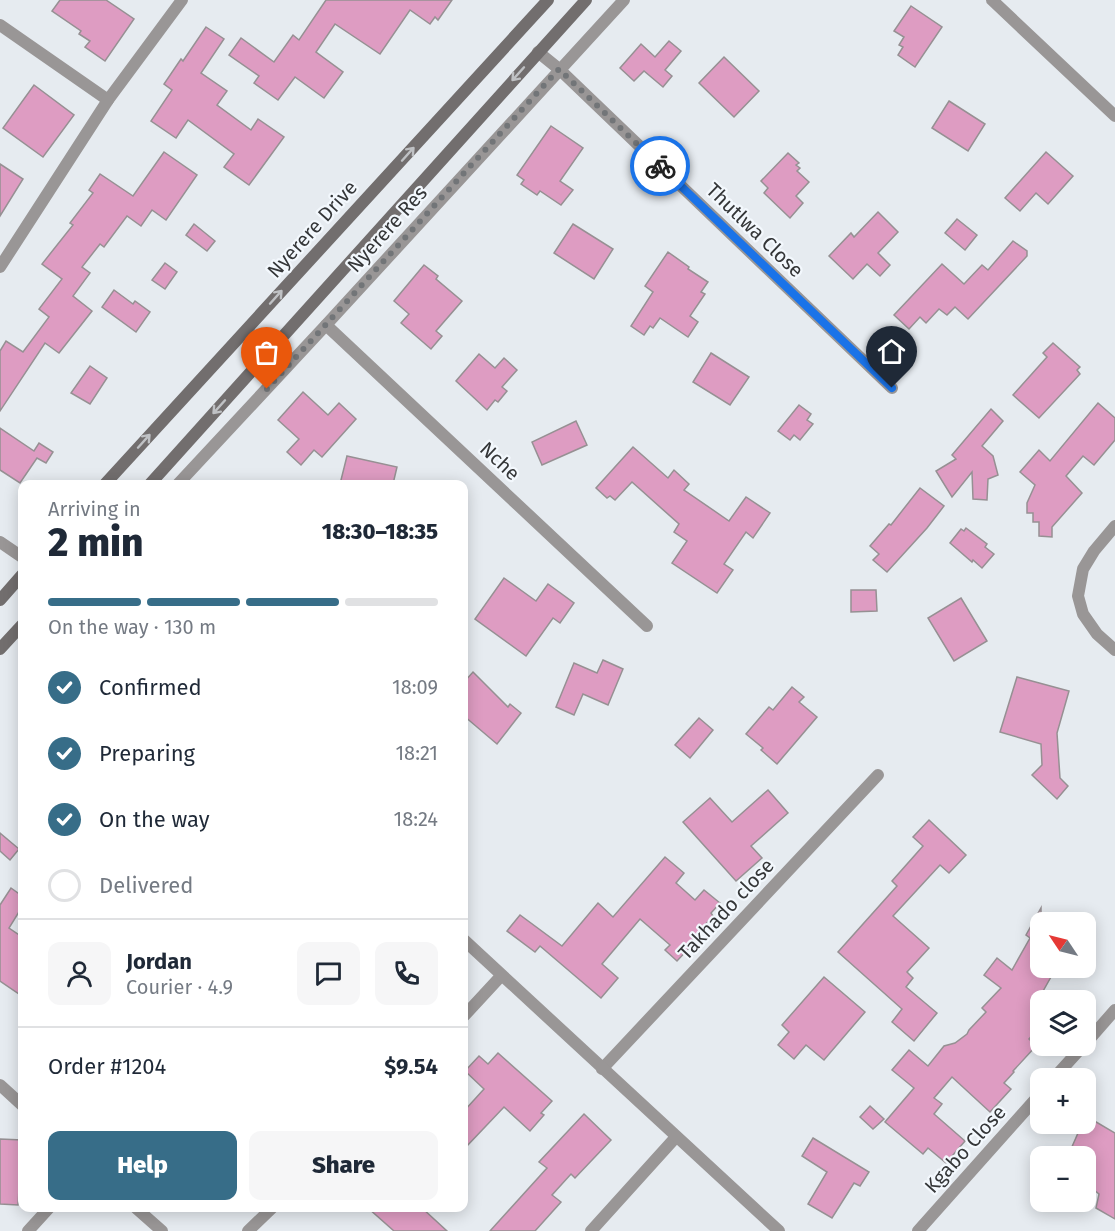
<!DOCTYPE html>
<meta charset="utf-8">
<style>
:root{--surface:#fff;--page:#f6f6f7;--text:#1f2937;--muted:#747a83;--line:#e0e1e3;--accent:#376d88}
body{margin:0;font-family:"Fira Sans",sans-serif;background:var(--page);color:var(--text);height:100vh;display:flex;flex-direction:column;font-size:22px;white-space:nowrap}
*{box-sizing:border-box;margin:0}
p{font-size:20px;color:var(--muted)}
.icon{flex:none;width:33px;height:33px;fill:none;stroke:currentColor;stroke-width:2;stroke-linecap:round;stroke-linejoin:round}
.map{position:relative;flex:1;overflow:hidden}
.details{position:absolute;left:18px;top:480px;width:450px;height:732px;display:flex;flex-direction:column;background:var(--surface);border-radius:12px;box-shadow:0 3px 15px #0003}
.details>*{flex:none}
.needle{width:39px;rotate:305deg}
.tools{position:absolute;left:1030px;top:912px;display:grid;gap:12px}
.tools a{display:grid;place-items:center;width:66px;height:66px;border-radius:12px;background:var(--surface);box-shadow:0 3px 15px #0003;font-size:30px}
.pin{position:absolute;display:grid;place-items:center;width:51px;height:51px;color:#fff;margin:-62px -26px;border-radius:50% 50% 50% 0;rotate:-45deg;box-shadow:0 0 6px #0007}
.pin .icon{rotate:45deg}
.courier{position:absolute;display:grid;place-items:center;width:60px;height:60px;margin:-30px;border:4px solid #1a73e8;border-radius:50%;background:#fff;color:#222;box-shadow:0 2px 8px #0007}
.head em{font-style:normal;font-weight:800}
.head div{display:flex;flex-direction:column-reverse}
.head{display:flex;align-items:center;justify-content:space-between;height:102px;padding:0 30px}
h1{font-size:39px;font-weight:800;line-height:45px}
.bar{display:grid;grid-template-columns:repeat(4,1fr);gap:9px 6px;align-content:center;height:72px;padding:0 30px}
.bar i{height:8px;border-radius:4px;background:var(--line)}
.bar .current{background:var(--accent)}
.bar p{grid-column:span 4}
.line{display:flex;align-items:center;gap:15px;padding:0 30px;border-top:2px solid var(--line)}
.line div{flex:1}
.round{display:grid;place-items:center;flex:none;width:63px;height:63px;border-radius:12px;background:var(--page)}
ol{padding:0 30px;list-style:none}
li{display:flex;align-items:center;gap:18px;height:66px}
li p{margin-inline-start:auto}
li .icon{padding:6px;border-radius:50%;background:var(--accent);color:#fff;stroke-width:4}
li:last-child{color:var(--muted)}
li i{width:33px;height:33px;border:3px solid var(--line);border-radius:50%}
.cta{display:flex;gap:12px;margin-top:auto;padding:12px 30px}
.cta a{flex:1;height:69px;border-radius:12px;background:var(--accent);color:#fff;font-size:24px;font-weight:800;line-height:69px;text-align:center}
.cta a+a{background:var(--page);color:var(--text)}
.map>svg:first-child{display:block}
</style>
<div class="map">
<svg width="1115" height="1231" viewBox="0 0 1115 1231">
<rect width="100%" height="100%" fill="#e6ebf0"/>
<g fill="#de9cc2" stroke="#969093" stroke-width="1.5">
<polygon points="60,0 106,0 134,19 105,61 85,47 90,41 79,34 81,31 52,11"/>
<polygon points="326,0 452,0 438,20 435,17 430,24 410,10 380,54 335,24 316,52 343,72 324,98 295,77 278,100 254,83 259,76 229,55 241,38 274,62 293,35 299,40"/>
<polygon points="911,6 942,27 915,67 898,55 903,47 899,45 904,37 894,31"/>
<polygon points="206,27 224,39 201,73 227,91 217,105 251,130 258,119 284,137 249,185 224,167 234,154 188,120 176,138 151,121 172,90 164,84 181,59 183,61"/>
<polygon points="669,41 681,51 665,70 672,76 663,87 644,71 634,81 620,68 641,44 655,57"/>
<polygon points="724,57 759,91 734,117 699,83"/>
<polygon points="34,85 74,115 43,157 3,128"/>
<polygon points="949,101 985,124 968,151 932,128"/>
<polygon points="551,126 583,148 560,181 573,190 561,205 540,191 537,195 521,184 524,180 517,175"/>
<polygon points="164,152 197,175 166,220 152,210 141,226 127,216 104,247 100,244 82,267 90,273 73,296 92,311 59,353 45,343 0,411 0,351 6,341 23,352 49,317 39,309 62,279 42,264 73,225 70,223 93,193 89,190 100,174 133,196"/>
<polygon points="1046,152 1073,176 1048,204 1036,193 1020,211 1005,198"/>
<polygon points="788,153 799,163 796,165 800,168 797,171 809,182 796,196 803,203 790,218 764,193 768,188 761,181"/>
<polygon points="0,164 23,179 0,216"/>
<polygon points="878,212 898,232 878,253 890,265 880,276 867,264 853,279 829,256 851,233 854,237"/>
<polygon points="957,219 977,235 965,250 945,233"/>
<polygon points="194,224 215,241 207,251 186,235"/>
<polygon points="573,224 613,249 594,279 554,253"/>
<polygon points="1013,241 1027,251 1027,256 968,319 955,307 947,315 939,309 926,323 920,317 909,329 894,315 942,264 964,284 982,265 988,270"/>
<polygon points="668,252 689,267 688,269 708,282 701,292 705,294 690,316 698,322 688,337 660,318 653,328 650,326 644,335 631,326 653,292 645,286"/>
<polygon points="165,263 177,272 165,289 152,280"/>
<polygon points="424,265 438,276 436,279 462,301 436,331 442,336 431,349 401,323 409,314 394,301"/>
<polygon points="114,290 133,304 135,301 150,312 136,332 102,307"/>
<polygon points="1053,343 1080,367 1077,370 1080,374 1039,418 1013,395 1047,357 1043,353"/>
<polygon points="711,353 749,377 730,405 693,382"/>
<polygon points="479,354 495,368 504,358 517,370 502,387 507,391 498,402 495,400 487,410 456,381"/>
<polygon points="90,366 107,378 90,404 71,393"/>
<polygon points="303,392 328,415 339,403 356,419 322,457 314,450 301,465 287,452 299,439 278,420"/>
<polygon points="1098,403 1115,418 1115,440 1094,465 1083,456 1066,476 1082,493 1052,527 1052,537 1039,536 1039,522 1033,522 1033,513 1027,513 1027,503 1035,485 1020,472 1039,450 1050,461"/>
<polygon points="799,405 811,414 807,420 813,424 800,440 794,435 790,440 778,431"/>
<polygon points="991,409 1003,421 982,446 993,456 998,475 988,479 987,500 973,499 972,472 952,497 936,471 956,459 952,455"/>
<polygon points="576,421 587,445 542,465 532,442"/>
<polygon points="0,428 34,451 39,443 53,452 46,463 37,458 20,483 0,470"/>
<polygon points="633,447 668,478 674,470 689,484 684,490 729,521 746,497 770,513 753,538 746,532 724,564 733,570 717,593 672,563 687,541 674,532 679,524 632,482 615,500 610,496 607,498 596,488"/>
<polygon points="347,456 397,467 393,484 340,484"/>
<polygon points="920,488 944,506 927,528 887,572 873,560 879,554 870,546 889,524 891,525"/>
<polygon points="966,528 987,544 985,547 994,554 982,568 973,560 972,562 950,543 961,529 964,531"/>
<polygon points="504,578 536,601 548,584 574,603 560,623 553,618 526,656 475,619"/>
<polygon points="851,590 876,590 877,611 851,612"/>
<polygon points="961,598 987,641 954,661 928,618"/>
<polygon points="603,660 623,669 608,705 583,694 574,715 556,707 574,663 597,673"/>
<polygon points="473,672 508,707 510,704 521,713 497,744 464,716 464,682"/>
<polygon points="1017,677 1069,691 1057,733 1060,778 1068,786 1057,799 1032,775 1042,765 1041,744 1000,732"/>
<polygon points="792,687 804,697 799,702 817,717 777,764 761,750 763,748 746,734 769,707 773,710"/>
<polygon points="699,718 713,730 690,758 675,745"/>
<polygon points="768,790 788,813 751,846 762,858 736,881 683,822 710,798 732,822"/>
<polygon points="929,820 966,855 949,873 940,865 893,916 929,948 907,972 913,978 906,987 937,1013 914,1041 892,1022 902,1009 838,952 897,886 892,881 923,846 913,837"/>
<polygon points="0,833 19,849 10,860 0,851"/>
<polygon points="665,857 684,873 676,883 695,900 704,890 720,903 711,913 713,916 689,943 691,946 677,961 665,950 670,945 640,919 602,964 618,978 601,998 540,946 535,952 507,931 520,915 562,946 598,903 613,917"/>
<polygon points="11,888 22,896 22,907 9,928 22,937 22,996 0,981 0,905"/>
<polygon points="1041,908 1041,968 1056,968 1033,1009 1041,1015 1041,1025 1029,1039 1036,1046 1013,1071 1014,1072 1004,1083 1011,1089 990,1112 952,1077 934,1098 942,1104 934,1114 965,1141 946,1163 928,1148 923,1154 885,1122 914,1088 892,1070 909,1050 928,1066 944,1046 955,1043 967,1034 969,1030 986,1012 982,1008 1001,988 984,975 997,958 1012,970 1030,938 1026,935"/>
<polygon points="824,977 865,1012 824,1060 806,1045 794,1059 778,1045 789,1032 782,1025"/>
<polygon points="498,1053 552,1101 541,1113 544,1115 530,1131 504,1107 464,1149 464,1111 484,1089 465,1071 479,1056 488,1064"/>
<polygon points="870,1106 884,1119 873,1129 860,1117"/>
<polygon points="584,1114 611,1140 575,1178 571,1174 552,1195 561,1202 535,1231 490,1231 547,1168 539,1162"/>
<polygon points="1086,1116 1115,1133 1115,1219 1096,1208 1099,1194 1089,1186 1086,1180 1086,1174 1093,1166 1086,1161 1086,1156 1081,1156 1071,1149 1082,1124 1086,1124"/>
<polygon points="813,1138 869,1172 860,1186 854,1183 832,1218 808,1204 827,1172 802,1156"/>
<polygon points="0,1139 22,1140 18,1205 0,1204"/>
<polygon points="368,1208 422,1208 447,1231 394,1231"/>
</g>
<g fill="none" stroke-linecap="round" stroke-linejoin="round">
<g stroke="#999696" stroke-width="12">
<polyline points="992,0 1115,116"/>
<polyline points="0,25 108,100"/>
<polyline points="538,52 559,69 892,388"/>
<polyline points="0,267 108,100 182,0"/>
<polyline points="326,325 647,626"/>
<polyline points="178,484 326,325 624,0"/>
<polyline points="1115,526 1094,551 1083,569 1078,596 1083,614 1097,634 1115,650"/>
<polyline points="0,542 22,557"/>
<polyline points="464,1016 501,976"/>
<polyline points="1086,1043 1115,1010"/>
<polyline points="602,1069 878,775"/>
<polyline points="1054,1078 1083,1046"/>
<polyline points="0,1085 22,1105"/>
<polyline points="136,1208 162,1231"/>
<polyline points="28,1231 49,1208"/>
<polyline points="248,1231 272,1208"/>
<polyline points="591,1231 676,1137"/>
<polyline points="918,1231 1041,1093"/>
</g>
<polyline stroke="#999696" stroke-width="12" points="464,940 779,1231"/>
<g stroke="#726e6e" stroke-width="12">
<polyline points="105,484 548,0"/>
<polyline points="150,484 586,0"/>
<polyline points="0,600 22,575"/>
<polyline points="0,649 22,625"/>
</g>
</g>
<defs><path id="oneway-shaft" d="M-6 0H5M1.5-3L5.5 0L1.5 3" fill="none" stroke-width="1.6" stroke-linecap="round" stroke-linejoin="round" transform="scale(1.5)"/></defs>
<g stroke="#bfc1c4">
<use href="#oneway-shaft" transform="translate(518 74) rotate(132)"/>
<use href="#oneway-shaft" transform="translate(408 154) rotate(-48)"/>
<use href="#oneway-shaft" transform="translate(276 297) rotate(-48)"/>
<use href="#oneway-shaft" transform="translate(219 407) rotate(132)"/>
<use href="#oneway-shaft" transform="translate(144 441) rotate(-48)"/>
</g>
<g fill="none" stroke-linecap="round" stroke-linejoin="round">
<polyline stroke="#727578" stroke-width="6" stroke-dasharray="0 10.8" points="267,389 559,69 660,166"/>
<polyline stroke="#1a73e8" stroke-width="8" points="660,166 892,388"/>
</g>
<g text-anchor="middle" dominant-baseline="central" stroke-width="4.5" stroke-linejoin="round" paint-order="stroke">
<g font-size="20" fill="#343638" stroke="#f3f8fd">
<text transform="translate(312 229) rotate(-48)">Nyerere Drive</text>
<text transform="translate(387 229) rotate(-48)">Nyerere Res</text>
<text transform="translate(755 230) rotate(44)">Thutlwa Close</text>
<text transform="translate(500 461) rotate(43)">Nche</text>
<text transform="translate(726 909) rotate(-47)">Takhado close</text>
<text transform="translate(965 1149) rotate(-48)">Kgabo Close</text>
</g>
</g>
</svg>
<div class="tools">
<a><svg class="needle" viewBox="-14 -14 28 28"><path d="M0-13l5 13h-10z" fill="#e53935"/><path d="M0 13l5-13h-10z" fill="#747a83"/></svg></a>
<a><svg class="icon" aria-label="layers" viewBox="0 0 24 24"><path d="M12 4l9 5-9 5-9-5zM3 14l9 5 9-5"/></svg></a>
<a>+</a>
<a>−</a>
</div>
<div class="pin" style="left:267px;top:389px;background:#ea580c"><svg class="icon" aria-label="bag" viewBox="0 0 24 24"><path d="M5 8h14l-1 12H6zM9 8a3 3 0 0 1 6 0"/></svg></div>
<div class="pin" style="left:892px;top:388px;background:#1f2937"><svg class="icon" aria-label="home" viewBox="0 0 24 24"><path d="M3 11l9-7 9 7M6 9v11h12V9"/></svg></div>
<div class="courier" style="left:660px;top:166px"><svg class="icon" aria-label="bike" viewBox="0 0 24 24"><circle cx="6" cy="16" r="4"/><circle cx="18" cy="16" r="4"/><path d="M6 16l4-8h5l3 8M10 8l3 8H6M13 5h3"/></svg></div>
<section class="details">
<div class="head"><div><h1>2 min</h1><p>Arriving in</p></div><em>18:30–18:35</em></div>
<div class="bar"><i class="current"></i><i class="current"></i><i class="current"></i><i></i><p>On the way · 130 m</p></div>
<ol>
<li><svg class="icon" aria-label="check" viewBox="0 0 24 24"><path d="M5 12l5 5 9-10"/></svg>Confirmed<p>18:09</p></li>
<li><svg class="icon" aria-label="check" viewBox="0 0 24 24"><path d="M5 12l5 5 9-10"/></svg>Preparing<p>18:21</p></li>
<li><svg class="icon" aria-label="check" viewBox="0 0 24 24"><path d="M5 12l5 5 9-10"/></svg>On the way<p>18:24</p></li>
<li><i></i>Delivered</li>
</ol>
<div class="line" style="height:108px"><a class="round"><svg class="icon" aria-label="person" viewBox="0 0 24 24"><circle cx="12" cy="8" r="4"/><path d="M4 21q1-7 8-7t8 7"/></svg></a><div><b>Jordan</b><p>Courier · 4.9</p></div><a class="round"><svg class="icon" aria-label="chat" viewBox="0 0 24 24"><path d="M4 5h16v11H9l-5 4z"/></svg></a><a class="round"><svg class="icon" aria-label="phone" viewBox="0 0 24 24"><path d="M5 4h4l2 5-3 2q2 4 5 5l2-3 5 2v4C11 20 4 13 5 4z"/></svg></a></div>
<div class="line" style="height:78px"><div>Order #1204</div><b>$9.54</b></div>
<div class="cta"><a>Help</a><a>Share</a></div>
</section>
</div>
